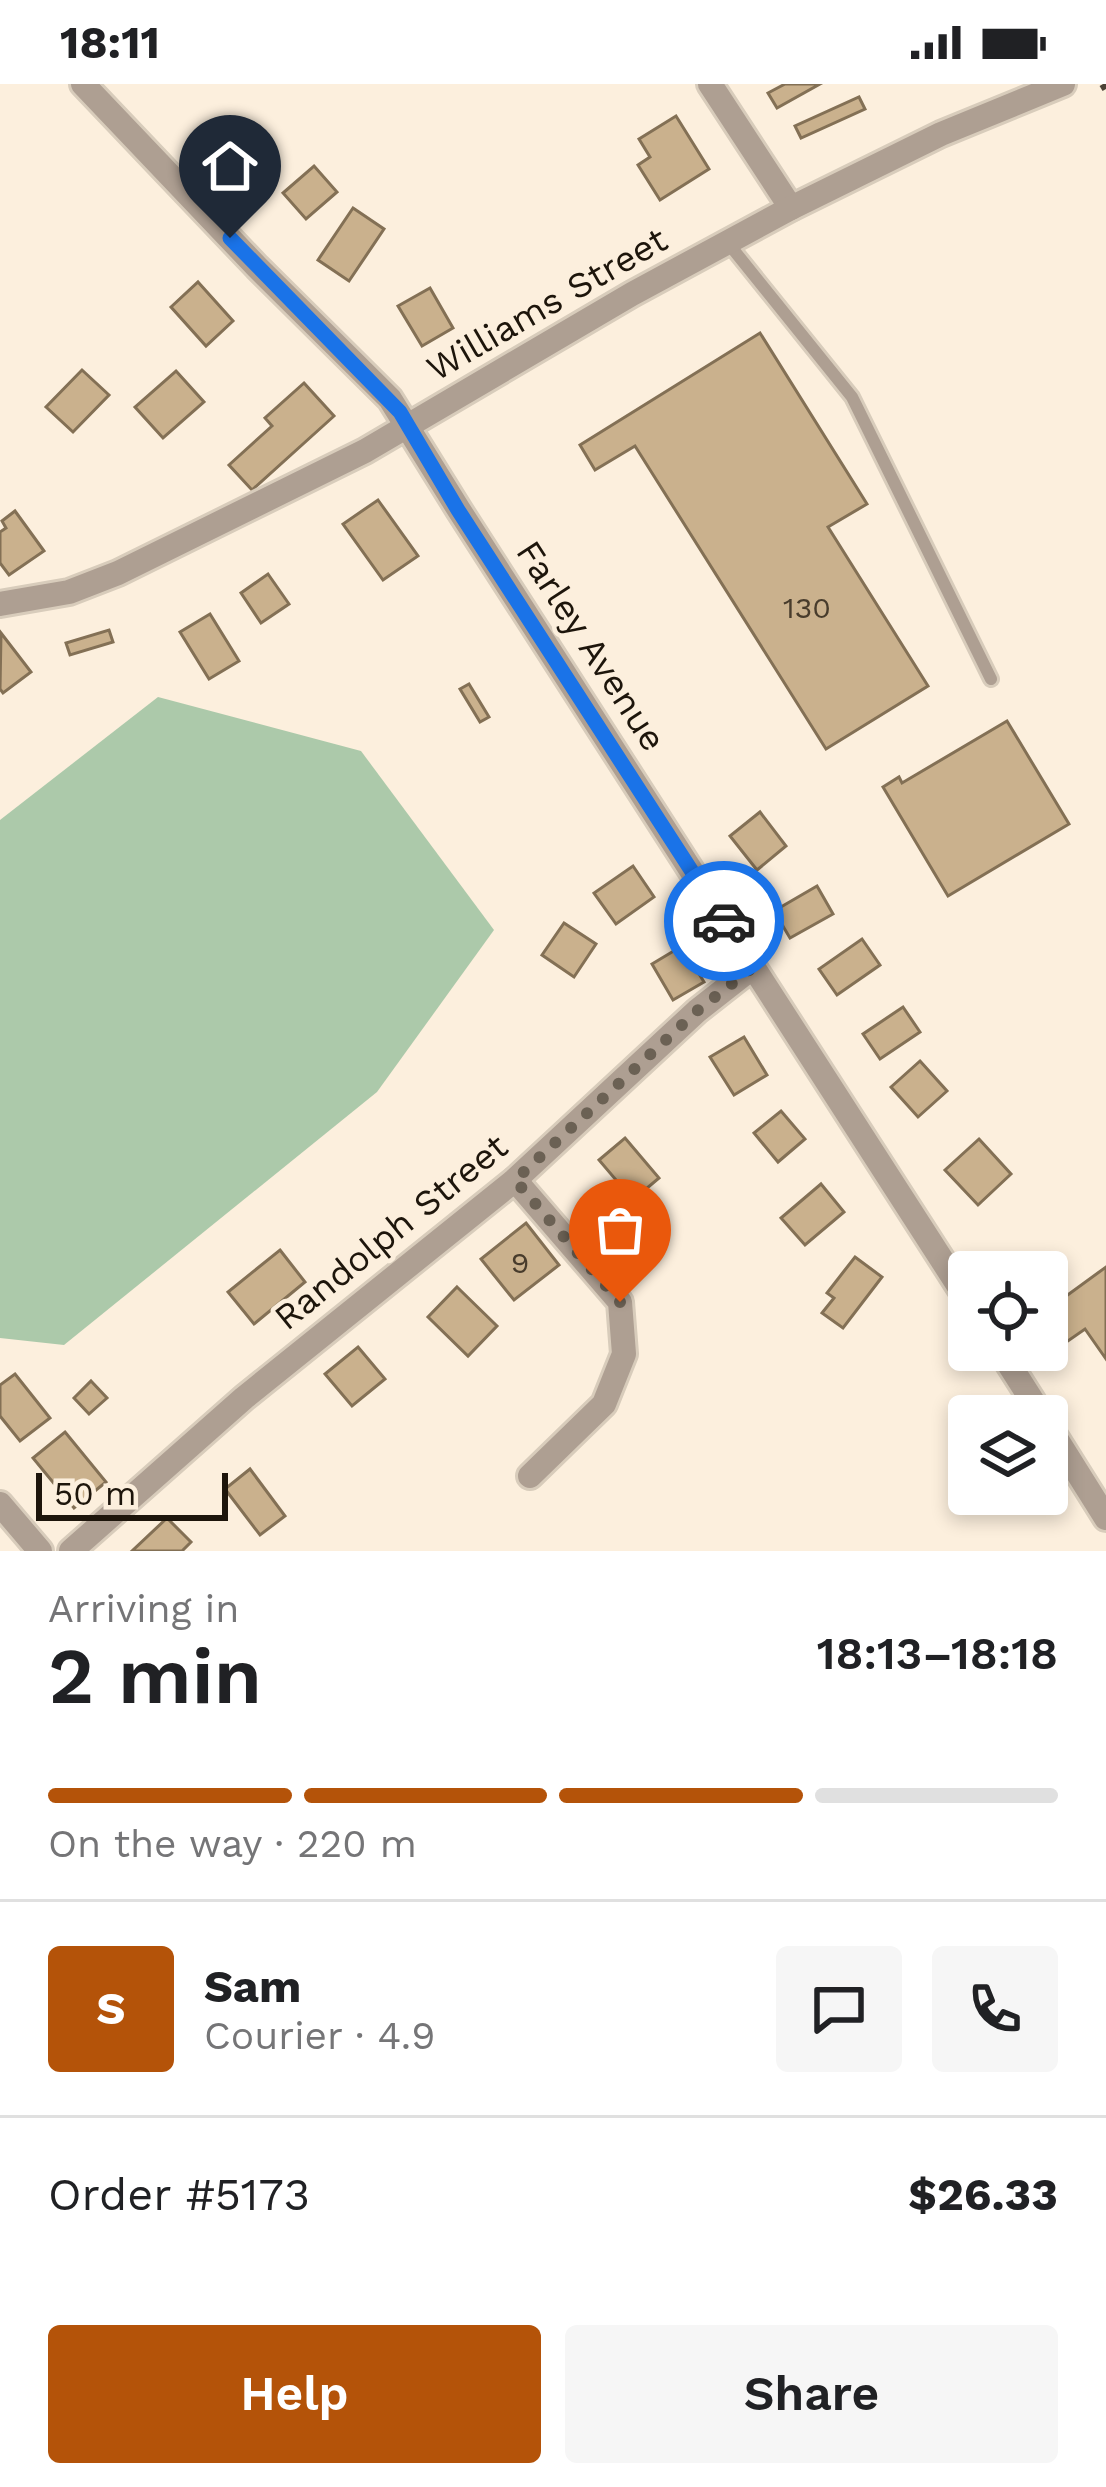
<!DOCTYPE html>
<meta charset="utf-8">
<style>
:root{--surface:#fff;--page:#f6f6f6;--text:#202124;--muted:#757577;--line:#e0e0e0;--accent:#b45309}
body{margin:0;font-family:"Work Sans",sans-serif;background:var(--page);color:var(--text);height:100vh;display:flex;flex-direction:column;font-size:45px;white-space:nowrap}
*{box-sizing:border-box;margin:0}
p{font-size:39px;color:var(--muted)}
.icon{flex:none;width:66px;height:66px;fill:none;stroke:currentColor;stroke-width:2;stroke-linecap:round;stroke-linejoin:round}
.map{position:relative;height:1467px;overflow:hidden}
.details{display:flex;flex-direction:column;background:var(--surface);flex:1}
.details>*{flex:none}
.controls{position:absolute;left:948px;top:1167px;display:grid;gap:24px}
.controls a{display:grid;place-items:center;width:120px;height:120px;border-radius:12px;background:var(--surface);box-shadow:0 6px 18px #0003;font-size:60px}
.scale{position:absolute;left:36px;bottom:30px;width:192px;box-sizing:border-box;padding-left:12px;border:6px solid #1d150b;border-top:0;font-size:33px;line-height:42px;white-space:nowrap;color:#1d150b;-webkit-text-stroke:9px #fcefdd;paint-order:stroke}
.pin{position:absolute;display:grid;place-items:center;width:102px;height:102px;color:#fff;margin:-123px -51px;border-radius:50% 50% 50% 0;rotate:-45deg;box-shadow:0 0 12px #0007}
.pin .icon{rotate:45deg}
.courier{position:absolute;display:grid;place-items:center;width:120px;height:120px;margin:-60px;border:9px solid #1a73e8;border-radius:50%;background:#fff;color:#222;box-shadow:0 3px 15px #0007}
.summary em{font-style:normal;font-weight:600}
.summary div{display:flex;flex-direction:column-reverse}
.summary{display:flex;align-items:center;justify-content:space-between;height:204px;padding:0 48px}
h1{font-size:78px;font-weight:600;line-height:90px}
.bar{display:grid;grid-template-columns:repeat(4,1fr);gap:18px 12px;align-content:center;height:144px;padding:0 48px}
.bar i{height:15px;border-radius:9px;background:var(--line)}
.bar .active{background:var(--accent)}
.bar p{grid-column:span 4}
.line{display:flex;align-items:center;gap:30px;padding:0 48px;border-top:3px solid var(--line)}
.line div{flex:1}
.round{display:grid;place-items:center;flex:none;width:126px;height:126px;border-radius:12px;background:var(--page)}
.action{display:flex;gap:24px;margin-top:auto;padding:24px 48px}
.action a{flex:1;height:138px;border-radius:12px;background:var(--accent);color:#fff;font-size:48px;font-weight:600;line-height:138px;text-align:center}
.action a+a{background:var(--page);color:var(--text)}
.status{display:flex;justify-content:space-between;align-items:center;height:84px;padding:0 60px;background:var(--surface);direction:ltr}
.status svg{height:33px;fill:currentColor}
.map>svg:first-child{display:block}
</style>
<div class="status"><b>18:11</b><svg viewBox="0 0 49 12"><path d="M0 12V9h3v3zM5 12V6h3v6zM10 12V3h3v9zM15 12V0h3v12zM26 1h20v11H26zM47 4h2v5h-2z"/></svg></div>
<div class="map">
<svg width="1106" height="1467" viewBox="0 0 1106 1467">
<rect width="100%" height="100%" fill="#fcefdd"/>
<polygon fill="#acc9aa" points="158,613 361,667 494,846 377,1008 64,1261 0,1254 0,736"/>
<g fill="#cab18d" stroke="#837055" stroke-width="3">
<polygon points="785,0 820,0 777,24 768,9"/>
<polygon points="859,13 865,25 801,54 795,42"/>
<polygon points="676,32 709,85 660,116 638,81 650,73 639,55"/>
<polygon points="314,82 337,108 306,135 283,109"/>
<polygon points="353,124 384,145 349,197 318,176"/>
<polygon points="198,198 233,237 206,262 171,223"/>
<polygon points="430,204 453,244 422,262 398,222"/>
<polygon points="760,249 867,420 828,443 928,602 826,665 635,362 595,386 580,361"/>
<polygon points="82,286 109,311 73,348 46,323"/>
<polygon points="176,287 204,318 163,354 135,323"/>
<polygon points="304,299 334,332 252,406 229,381 272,342 265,334"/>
<polygon points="378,416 418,472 383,496 343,440"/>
<polygon points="15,427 44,467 9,491 0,479 0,448 6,444 2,437"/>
<polygon points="268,490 289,520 261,539 241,509"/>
<polygon points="210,530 239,577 209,595 180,548"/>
<polygon points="109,546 113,558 70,571 66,559"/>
<polygon points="1,549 31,588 3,609 0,605"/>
<polygon points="469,600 489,633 480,638 460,605"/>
<polygon points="1007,637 1069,740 948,812 883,703 899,693 902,699"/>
<polygon points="760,728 786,762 757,786 730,752"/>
<polygon points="633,782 654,813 616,840 594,809"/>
<polygon points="817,802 833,830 790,854 774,827"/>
<polygon points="564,839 596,860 574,893 542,871"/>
<polygon points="862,855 880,881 837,911 819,885"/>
<polygon points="682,862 704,898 673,916 652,880"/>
<polygon points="903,923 920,948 880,975 863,950"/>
<polygon points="744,953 767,991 734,1011 710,973"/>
<polygon points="920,977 947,1007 918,1033 891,1003"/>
<polygon points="781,1027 805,1055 778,1078 754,1049"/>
<polygon points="625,1054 659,1094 633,1116 599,1076"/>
<polygon points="979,1055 1011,1090 978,1121 945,1086"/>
<polygon points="821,1100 844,1128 805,1161 781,1134"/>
<polygon points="526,1139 559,1181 514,1216 481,1175"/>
<polygon points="280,1166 305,1198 254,1240 228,1208"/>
<polygon points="855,1173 882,1193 843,1244 822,1229 834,1214 827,1209"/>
<polygon points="1106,1183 1106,1275 1085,1245 1065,1259 1047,1233 1047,1226"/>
<polygon points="457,1203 497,1242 468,1272 428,1233"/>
<polygon points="358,1263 385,1295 352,1322 325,1290"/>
<polygon points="15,1290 50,1334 20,1357 0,1332 0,1301"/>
<polygon points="91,1297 107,1314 89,1330 74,1314"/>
<polygon points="65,1348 106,1398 74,1424 33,1374"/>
<polygon points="250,1385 285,1432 260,1451 225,1405"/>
<polygon points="167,1434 191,1458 182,1467 132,1467"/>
</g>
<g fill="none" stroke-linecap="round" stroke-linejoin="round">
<g stroke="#d8ccbb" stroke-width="18">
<polyline id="lane" points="728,159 852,313 991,595"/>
</g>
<g stroke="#d8ccbb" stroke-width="30">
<g id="street">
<polyline points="83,0 257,183 390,315 459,426 969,1218"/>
<polyline points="710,0 791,124"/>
<polyline points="0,520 69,508 118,489 365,367 632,210 791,124 941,50 1063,0"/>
<polyline points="515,1096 620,1218 624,1270 604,1320 530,1392"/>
<polyline points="1000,1266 1042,1332"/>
<polyline points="1047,1340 1106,1434"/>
<polyline points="0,1420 40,1467"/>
<polyline points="71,1467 244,1314 515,1096 697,927 753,883"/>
</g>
</g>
<use href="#lane" stroke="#ae9f92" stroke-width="12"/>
<use href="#street" stroke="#ae9f92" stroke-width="24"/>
<polyline stroke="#4b4237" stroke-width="8" stroke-dasharray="18 9" stroke-linecap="butt" points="1103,0 1106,5"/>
</g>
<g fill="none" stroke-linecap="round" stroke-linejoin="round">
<polyline stroke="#6b6154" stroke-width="12" stroke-dasharray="0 21.6" points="620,1218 515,1096 697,927 753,883 724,837"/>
<polyline stroke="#1a73e8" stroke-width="15" points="230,154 400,328 458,426 724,837"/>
</g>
<g text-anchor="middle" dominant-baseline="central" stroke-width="9" stroke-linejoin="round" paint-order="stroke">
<g font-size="30" fill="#483c2c">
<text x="807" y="523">130</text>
<text x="520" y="1178">9</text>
</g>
<g font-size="36" fill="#1d150b" stroke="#fcefdd">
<text transform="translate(547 220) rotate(-30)">Williams Street</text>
<text transform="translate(591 562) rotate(57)">Farley Avenue</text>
<text transform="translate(391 1148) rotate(-39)">Randolph Street</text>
</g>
</g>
</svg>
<div class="controls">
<a><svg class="icon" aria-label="locate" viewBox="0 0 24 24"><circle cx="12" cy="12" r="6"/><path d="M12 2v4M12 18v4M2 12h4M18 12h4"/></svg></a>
<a><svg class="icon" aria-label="layers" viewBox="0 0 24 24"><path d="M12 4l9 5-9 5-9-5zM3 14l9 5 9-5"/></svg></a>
</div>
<div class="scale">50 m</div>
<div class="pin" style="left:620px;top:1218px;background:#ea580c"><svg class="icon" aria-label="bag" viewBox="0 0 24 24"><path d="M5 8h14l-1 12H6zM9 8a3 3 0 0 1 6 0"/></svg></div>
<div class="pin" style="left:230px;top:154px;background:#1f2937"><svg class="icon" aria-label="home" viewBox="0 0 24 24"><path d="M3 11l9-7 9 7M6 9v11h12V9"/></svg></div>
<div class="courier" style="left:724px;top:837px"><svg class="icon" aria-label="car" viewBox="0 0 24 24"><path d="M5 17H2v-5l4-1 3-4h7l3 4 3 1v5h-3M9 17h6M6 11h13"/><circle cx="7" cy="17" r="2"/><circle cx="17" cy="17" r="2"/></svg></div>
</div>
<section class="details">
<div class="summary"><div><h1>2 min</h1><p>Arriving in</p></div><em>18:13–18:18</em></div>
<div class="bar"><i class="active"></i><i class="active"></i><i class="active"></i><i></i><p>On the way · 220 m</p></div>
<div class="line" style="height:216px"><b class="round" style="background:var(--accent);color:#fff">S</b><div><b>Sam</b><p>Courier · 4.9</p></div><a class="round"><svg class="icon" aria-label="chat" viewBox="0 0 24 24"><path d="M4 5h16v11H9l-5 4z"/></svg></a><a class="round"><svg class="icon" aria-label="phone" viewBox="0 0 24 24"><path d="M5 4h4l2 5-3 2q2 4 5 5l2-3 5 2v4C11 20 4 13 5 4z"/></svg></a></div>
<div class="line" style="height:156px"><div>Order #5173</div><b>$26.33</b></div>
<div class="action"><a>Help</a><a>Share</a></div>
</section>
